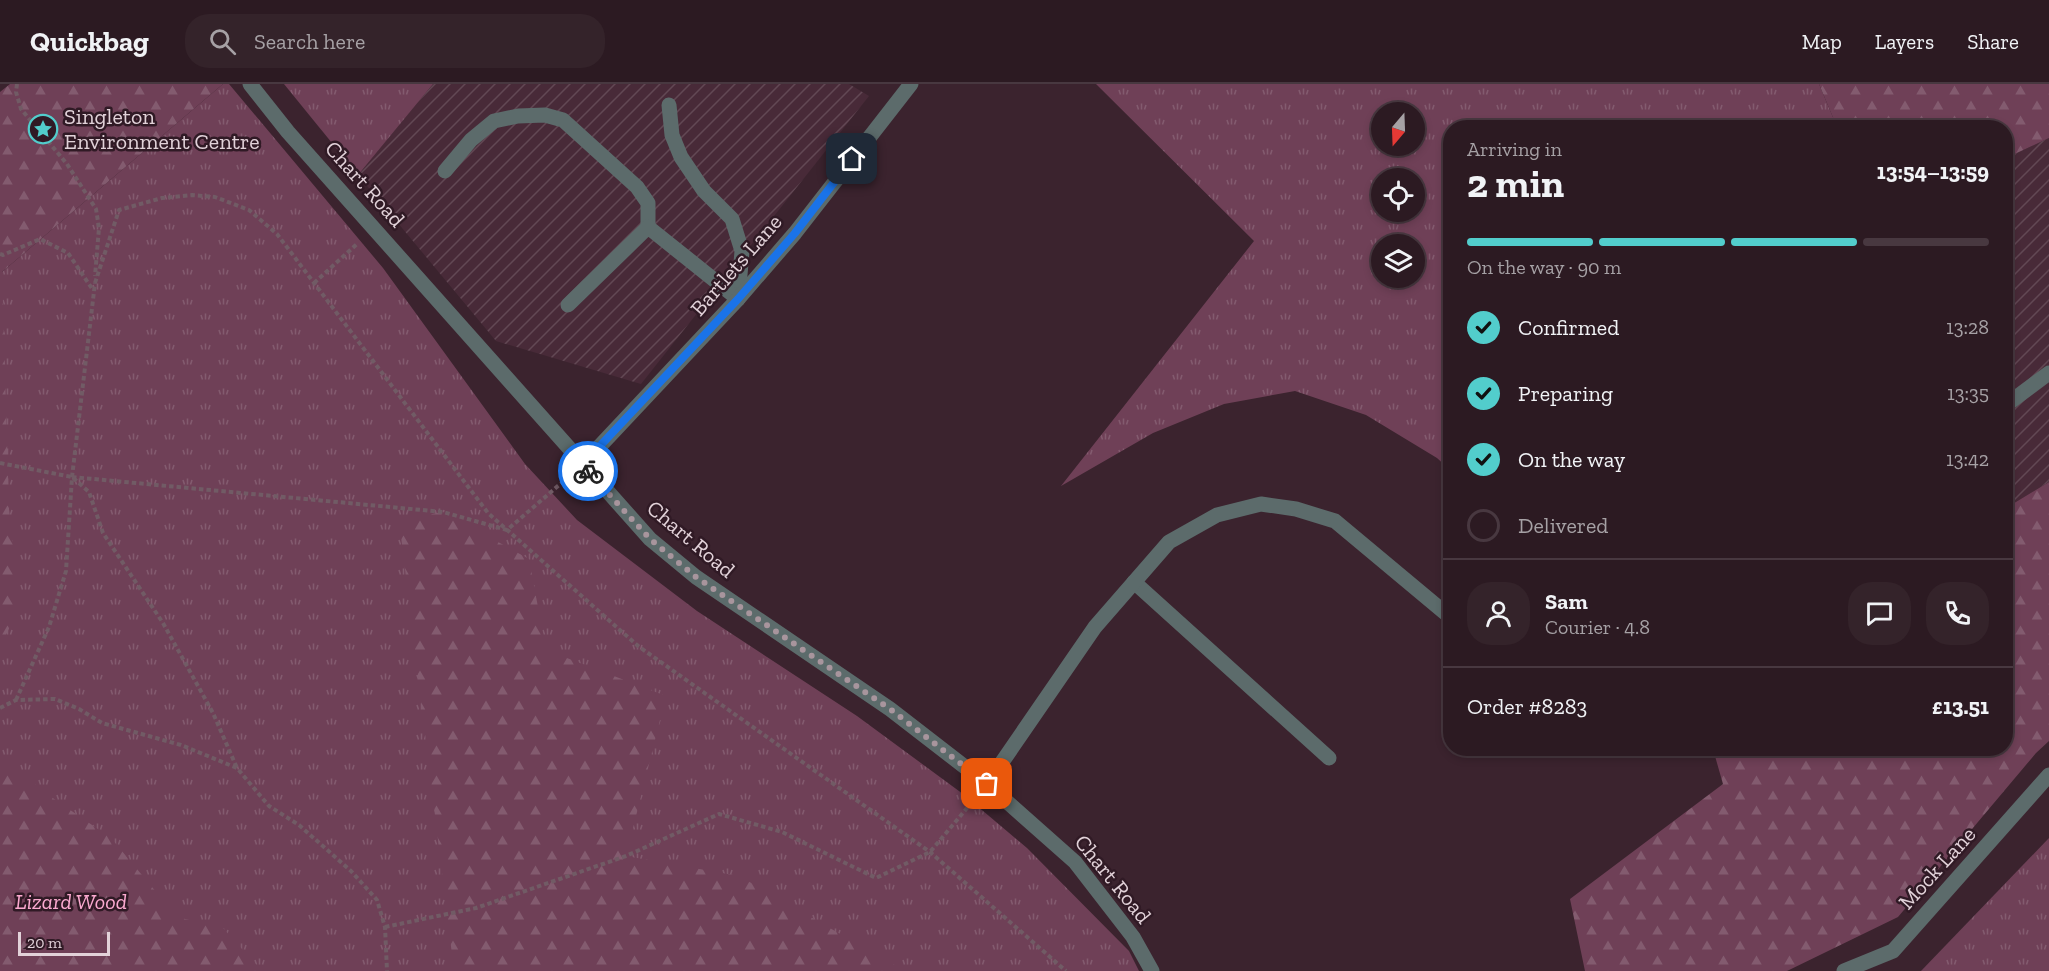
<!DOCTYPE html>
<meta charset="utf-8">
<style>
:root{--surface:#2c1a22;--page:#34232a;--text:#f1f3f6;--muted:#a6a1a5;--line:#483840;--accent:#52cdcc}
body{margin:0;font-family:"Zilla Slab",serif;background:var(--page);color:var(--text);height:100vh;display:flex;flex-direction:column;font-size:22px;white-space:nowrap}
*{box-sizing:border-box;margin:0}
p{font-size:20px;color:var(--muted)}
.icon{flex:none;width:33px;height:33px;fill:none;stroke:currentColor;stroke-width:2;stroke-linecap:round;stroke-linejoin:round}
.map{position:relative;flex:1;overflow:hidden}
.details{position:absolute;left:1443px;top:36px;width:570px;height:636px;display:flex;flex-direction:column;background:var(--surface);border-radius:24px;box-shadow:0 3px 9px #0003,0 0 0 2px var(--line)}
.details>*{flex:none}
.needle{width:39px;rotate:199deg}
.buttons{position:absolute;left:1371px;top:18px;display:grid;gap:12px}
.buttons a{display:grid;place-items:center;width:54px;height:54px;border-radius:50%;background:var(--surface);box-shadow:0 3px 9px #0003,0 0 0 2px var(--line);font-size:30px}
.scale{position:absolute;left:18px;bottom:15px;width:92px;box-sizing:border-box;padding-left:6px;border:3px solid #e2d2d9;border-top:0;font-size:16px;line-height:21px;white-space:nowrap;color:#e2d2d9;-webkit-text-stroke:4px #301a25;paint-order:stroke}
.pin{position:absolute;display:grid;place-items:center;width:51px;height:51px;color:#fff;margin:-26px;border-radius:12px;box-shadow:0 3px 9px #0006}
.courier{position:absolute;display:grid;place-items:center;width:60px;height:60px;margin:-30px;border:4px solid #1a73e8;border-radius:50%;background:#fff;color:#222;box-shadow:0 2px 8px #0007}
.head em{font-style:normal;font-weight:700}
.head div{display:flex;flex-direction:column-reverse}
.head{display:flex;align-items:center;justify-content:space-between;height:102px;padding:0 24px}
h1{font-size:39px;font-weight:700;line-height:45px}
.bar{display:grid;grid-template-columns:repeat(4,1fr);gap:9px 6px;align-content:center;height:72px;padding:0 24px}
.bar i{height:8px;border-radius:4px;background:var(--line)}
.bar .selected{background:var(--accent)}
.bar p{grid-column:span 4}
.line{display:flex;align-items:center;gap:15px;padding:0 24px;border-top:2px solid var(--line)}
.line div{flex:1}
.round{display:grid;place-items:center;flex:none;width:63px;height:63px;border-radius:24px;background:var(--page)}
ol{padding:0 24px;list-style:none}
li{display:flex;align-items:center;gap:18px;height:66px}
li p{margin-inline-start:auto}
li .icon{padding:6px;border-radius:50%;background:var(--accent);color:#111;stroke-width:4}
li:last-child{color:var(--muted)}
li i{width:33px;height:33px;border:3px solid var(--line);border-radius:50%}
header{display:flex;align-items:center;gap:36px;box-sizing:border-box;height:84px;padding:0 30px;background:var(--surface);border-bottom:2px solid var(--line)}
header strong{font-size:28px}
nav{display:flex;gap:33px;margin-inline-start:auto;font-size:21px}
.search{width:420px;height:54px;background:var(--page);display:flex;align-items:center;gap:15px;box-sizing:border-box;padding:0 21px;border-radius:24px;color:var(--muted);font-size:22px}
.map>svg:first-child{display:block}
</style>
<header>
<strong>Quickbag</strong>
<div class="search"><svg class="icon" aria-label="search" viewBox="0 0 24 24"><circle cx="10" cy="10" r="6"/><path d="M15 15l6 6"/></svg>Search here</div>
<nav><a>Map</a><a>Layers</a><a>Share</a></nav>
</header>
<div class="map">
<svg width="2049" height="887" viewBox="0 0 2049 887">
<defs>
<pattern id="industrial-furrows" width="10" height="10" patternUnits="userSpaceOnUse" patternTransform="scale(1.5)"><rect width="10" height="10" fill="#482a38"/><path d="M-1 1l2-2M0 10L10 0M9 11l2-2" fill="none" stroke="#624854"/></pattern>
<pattern id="grass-tufts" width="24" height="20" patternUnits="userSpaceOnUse" patternTransform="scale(1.5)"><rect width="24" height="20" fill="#6f4057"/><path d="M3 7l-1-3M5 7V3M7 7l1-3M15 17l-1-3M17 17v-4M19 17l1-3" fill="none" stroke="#835b6f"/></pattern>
<pattern id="forest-firs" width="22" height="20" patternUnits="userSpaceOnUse" patternTransform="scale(1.5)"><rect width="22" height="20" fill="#6f4057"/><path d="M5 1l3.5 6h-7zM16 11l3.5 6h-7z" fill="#835b6f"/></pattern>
</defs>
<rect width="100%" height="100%" fill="#3b232e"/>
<g fill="url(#industrial-furrows)">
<polygon points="433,0 849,0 869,12 641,300 496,257 358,91"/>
<polygon points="2049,54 2049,398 2006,424 2006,74"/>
</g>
<g fill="url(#grass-tufts)" fill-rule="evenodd">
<polygon points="223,0 229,0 383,184 525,380 577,436 697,527 857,632 963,710 1027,764 1129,867 1139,887 0,887 0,187 2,188"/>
<polygon points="284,0 433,0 358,91"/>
<path d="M1096,0H1819L1837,43L1450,44V386L1437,374L1366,331L1295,307L1224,320L1153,349L1061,402L1254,157ZM1382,28H1414V62H1382ZM1382,94H1414V128H1382ZM1414,160V194H1382V160Z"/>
<polygon points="2049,754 2049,887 1921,887"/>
</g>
<g fill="url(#forest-firs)">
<polygon points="10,0 223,0 2,188 9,425 20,522 0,563 0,8"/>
<polygon points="1819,0 2049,0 2049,54 2006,74 2006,44 1837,43"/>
<polygon points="2049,398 2049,657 2036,669 1898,833 1787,887 1585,887 1570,815 1723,700 1713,665 2006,664 2006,424"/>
<polygon points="443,428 529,475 546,566 666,612 626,772 739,792 905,887 454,887 399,436"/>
<polygon points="0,670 44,708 111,754 177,833 223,844 262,887 0,887"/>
</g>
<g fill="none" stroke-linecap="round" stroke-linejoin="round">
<g stroke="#715b65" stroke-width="4" stroke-dasharray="4.5 3" stroke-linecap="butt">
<polyline points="17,0 16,8 21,25 67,80 96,125 99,144 95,192"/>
<polyline points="0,170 3,171 40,155 68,169 93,206"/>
<polyline points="95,199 119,126 162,114 192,111 215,113 249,126 277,150 488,429 638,562 930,768 1066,887"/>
<polyline points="314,199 358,159"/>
<polyline points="0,379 72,393 89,408 103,449 163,539 213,629 237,684"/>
<polyline points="72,393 443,428 507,446 566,395"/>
<polyline points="16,616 49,543 66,487 72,393 95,199"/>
<polyline points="0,624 16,616 55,615 79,625 102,639 181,661 237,684 269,722 299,741 351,787 377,816 385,843 387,887"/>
<polyline points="385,843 476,824 626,772 719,730 782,748 876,794 930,768 973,717"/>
</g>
<g stroke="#5c6b6b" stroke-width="15">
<polyline points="250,0 288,48 650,455 696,493 890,625 987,700 1075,778 1133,853 1152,887"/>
<polyline points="669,21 672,51 681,73 704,107 732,135 742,167 738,215"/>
<polyline points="445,87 471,56 494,37 518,32 545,31 563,36 637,103 648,119 648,143"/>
<polyline points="568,221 648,143 738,215"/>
<polyline points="2006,321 2049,289"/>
<polyline points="583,380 738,215 795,149 911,0"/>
<polyline points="1134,498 1329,674"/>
<polyline points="987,700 1095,543 1169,458 1217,431 1261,420 1296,425 1335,437 1450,533"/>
<polyline points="1844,887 1893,867 2049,691"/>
</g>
</g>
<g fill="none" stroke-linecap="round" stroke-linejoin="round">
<polyline stroke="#a8959d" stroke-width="6" stroke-dasharray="0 10.8" points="588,387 650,455 696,493 890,625 987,700"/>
<polyline stroke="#1a73e8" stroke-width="8" points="588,387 583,380 738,215 795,149 852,75"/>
</g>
<defs>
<g id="sight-ring" transform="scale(1.5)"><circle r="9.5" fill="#301a25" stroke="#52cdcc" stroke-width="1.5"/><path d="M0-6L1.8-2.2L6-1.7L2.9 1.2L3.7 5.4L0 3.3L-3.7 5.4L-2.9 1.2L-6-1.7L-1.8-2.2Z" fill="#52cdcc"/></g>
</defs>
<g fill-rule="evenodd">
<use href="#sight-ring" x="43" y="45"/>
</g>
<g text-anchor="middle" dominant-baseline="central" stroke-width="5" stroke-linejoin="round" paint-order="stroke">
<g font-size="22" fill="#e2d2d9" stroke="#301a25" text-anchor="start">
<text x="64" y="32">Singleton<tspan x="64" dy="25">Environment Centre</tspan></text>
</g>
<g font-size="22" fill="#e2d2d9" stroke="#301a25">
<text transform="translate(365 100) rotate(48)">Chart Road</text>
<text transform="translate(736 181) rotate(-49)">Bartlets Lane</text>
<text transform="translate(691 455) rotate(40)">Chart Road</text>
<text transform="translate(1937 784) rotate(-48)">Mock Lane</text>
<text transform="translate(1113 795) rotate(51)">Chart Road</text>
</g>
<g font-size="22" font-style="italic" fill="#fcaad0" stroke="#301a25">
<text x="71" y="817">Lizard Wood</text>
</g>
</g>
</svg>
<div class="buttons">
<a><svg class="needle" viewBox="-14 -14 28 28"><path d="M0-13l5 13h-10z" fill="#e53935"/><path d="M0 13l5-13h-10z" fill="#a6a1a5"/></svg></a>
<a><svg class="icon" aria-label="locate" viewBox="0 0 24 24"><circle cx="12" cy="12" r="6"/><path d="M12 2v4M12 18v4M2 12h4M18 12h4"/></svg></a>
<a><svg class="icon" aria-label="layers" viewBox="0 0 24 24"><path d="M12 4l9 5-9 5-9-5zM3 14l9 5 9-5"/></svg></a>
</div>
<div class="scale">20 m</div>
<div class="pin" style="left:987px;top:700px;background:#ea580c"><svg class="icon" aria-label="bag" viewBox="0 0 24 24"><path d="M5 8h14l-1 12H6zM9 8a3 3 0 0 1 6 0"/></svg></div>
<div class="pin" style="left:852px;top:75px;background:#1f2937"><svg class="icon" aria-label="home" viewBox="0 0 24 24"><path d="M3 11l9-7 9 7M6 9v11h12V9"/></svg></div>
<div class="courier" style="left:588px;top:387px"><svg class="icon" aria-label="bike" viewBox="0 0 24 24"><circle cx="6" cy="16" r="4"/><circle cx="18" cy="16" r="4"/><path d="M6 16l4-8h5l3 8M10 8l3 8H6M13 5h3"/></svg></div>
<section class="details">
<div class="head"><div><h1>2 min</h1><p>Arriving in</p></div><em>13:54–13:59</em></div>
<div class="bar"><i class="selected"></i><i class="selected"></i><i class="selected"></i><i></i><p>On the way · 90 m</p></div>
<ol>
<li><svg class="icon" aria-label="check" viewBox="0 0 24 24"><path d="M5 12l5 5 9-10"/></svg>Confirmed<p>13:28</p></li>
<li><svg class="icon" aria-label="check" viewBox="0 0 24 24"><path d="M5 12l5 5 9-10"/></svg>Preparing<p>13:35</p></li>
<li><svg class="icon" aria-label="check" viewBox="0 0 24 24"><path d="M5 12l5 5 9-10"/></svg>On the way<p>13:42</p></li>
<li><i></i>Delivered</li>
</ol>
<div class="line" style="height:108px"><a class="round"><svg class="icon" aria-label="person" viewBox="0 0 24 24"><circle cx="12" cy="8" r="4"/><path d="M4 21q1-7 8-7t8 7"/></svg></a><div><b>Sam</b><p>Courier · 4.8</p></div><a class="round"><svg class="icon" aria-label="chat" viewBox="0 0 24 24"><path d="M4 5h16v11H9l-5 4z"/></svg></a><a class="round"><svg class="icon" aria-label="phone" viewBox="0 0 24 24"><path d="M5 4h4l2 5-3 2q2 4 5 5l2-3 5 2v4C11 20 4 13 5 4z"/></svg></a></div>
<div class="line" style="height:78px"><div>Order #8283</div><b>£13.51</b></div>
</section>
</div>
